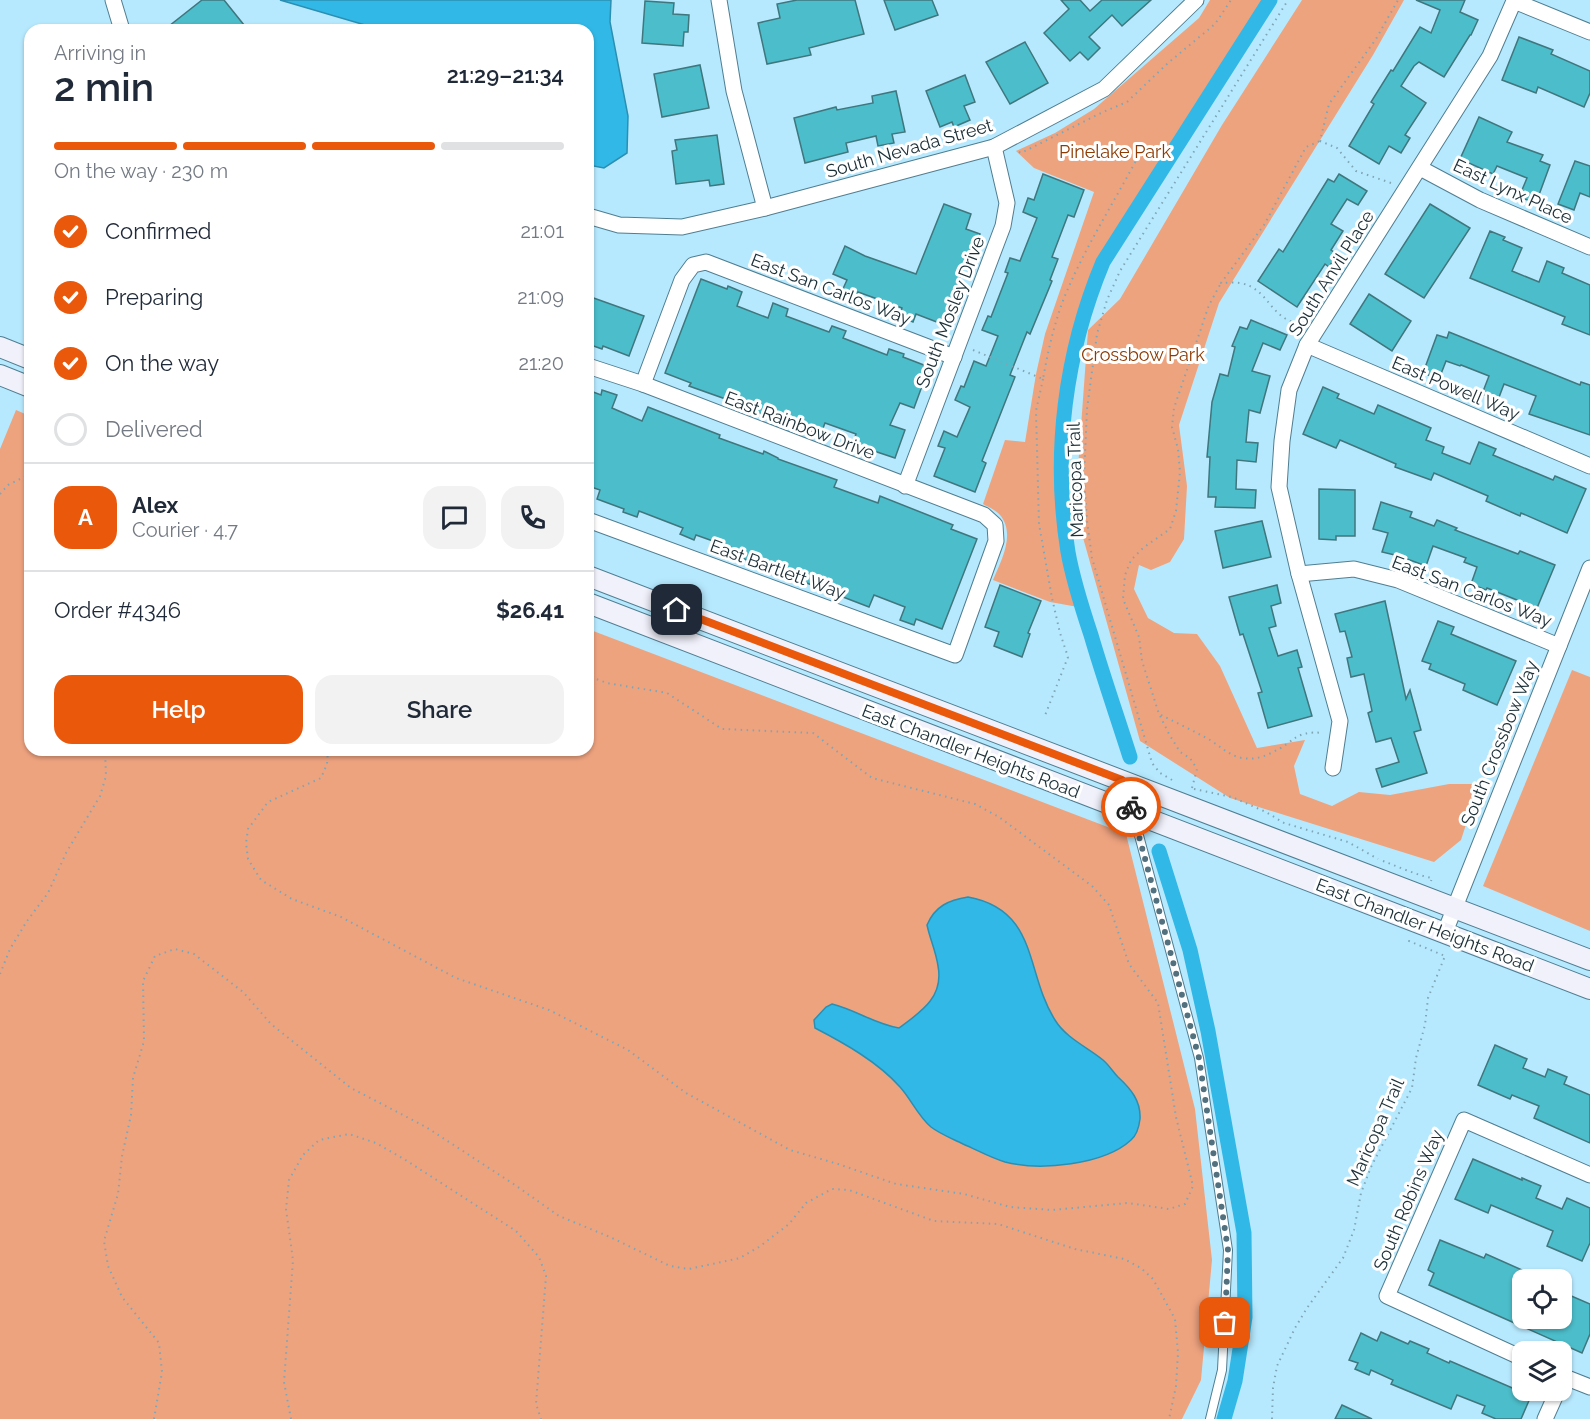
<!DOCTYPE html>
<meta charset="utf-8">
<style>
:root{--surface:#fff;--page:#f2f2f3;--text:#1f2937;--muted:#747a83;--line:#e0e1e3;--accent:#ea580c}
body{margin:0;font-family:Raleway,sans-serif;background:var(--page);color:var(--text);height:100vh;display:flex;flex-direction:column;font-size:22px;white-space:nowrap}
*{box-sizing:border-box;margin:0}
p{font-size:20px;color:var(--muted)}
.icon{flex:none;width:33px;height:33px;fill:none;stroke:currentColor;stroke-width:2;stroke-linecap:round;stroke-linejoin:round}
.map{position:relative;flex:1;overflow:hidden}
.panel{position:absolute;left:24px;top:24px;width:570px;height:732px;display:flex;flex-direction:column;background:var(--surface);border-radius:18px;box-shadow:0 2px 4px #0004}
.panel>*{flex:none}
.fabs{position:absolute;left:1512px;top:1269px;display:grid;gap:12px}
.fabs a{display:grid;place-items:center;width:60px;height:60px;border-radius:12px;background:var(--surface);box-shadow:0 2px 4px #0004;font-size:30px}
.pin{position:absolute;display:grid;place-items:center;width:51px;height:51px;color:#fff;margin:-26px;border-radius:12px;box-shadow:0 3px 9px #0006}
.courier{position:absolute;display:grid;place-items:center;width:60px;height:60px;margin:-30px;border:4px solid #ea580c;border-radius:50%;background:#fff;color:#222;box-shadow:0 2px 8px #0007}
.headline em{font-style:normal;font-weight:600}
.headline div{display:flex;flex-direction:column-reverse}
.headline{display:flex;align-items:center;justify-content:space-between;height:102px;padding:0 30px}
h1{font-size:39px;font-weight:600;line-height:45px}
.bar{display:grid;grid-template-columns:repeat(4,1fr);gap:9px 6px;align-content:center;height:72px;padding:0 30px}
.bar i{height:8px;border-radius:4px;background:var(--line)}
.bar .current{background:var(--accent)}
.bar p{grid-column:span 4}
.line{display:flex;align-items:center;gap:15px;padding:0 30px;border-top:2px solid var(--line)}
.line div{flex:1}
.round{display:grid;place-items:center;flex:none;width:63px;height:63px;border-radius:18px;background:var(--page)}
ol{padding:0 30px;list-style:none}
li{display:flex;align-items:center;gap:18px;height:66px}
li p{margin-inline-start:auto}
li .icon{padding:6px;border-radius:50%;background:var(--accent);color:#fff;stroke-width:4}
li:last-child{color:var(--muted)}
li i{width:33px;height:33px;border:3px solid var(--line);border-radius:50%}
.action{display:flex;gap:12px;margin-top:auto;padding:12px 30px}
.action a{flex:1;height:69px;border-radius:18px;background:var(--accent);color:#fff;font-size:24px;font-weight:600;line-height:69px;text-align:center}
.action a+a{background:var(--page);color:var(--text)}
.map>svg:first-child{display:block}
</style>
<div class="map">
<svg width="1590" height="1419" viewBox="0 0 1590 1419">
<rect width="100%" height="100%" fill="#b7e9fe"/>
<g fill="#eea37f">
<path d="M1210,0H1264L1101,258C1095,272 1088,286 1083,300C1075,327 1070,353 1066,381C1055,461 1056,528 1078,607L1050,602L993,580C1001,561 1016,534 1000,515C996,510 988,507 983,504L1005,440L1025,442L1036,374L1045,334L1094,192L1034,168L1016,151L1055,133L1094,109L1199,18Z"/>
<polygon points="1302,0 1404,0 1373,55 1219,303 1179,425 1187,486 1184,539 1170,562 1151,570 1139,565 1134,589 1148,618 1174,633 1197,634 1220,666 1257,748 1305,740 1294,766 1300,794 1332,806 1359,792 1390,795 1449,784 1479,784 1461,840 1434,862 1230,798 1140,741 1075,509 1088,330 1120,299 1222,125"/>
<polygon points="16,410 30,416 30,750 588,750 588,629 1126,834 1195,1109 1212,1260 1201,1380 1182,1419 0,1419 0,449"/>
<polygon points="1572,670 1590,677 1590,931 1483,886"/>
</g>
<g fill="#32b8e6" stroke="#2b8fb2" stroke-width="1.5">
<polygon points="280,0 611,0 610,22 628,116 627,153 604,168 588,165 588,30 382,30"/>
<path d="M968,897C1039,910 1025,973 1055,1020C1066,1038 1087,1047 1103,1060C1109,1065 1113,1072 1118,1077C1131,1089 1141,1101 1140,1119C1139,1127 1137,1135 1131,1140C1104,1165 1040,1171 1005,1162C991,1158 977,1150 963,1144C953,1139 940,1134 931,1127C918,1116 911,1099 900,1087C878,1062 844,1043 815,1028L814,1020L826,1007L832,1004C856,1010 875,1024 899,1028C921,1012 944,997 938,966C936,952 930,939 927,925C935,906 949,900 968,897Z"/>
</g>
<g fill="none" stroke-linecap="round" stroke-linejoin="round">
<g stroke="#32b8e6" stroke-width="15">
<path d="M1130,757C1117,716 1103,676 1091,635C1082,608 1073,580 1068,552C1052,454 1065,353 1103,262L1270,0"/>
<polyline points="1159,851 1190,950 1208,1031 1244,1233 1245,1317 1235,1381 1224,1419"/>
</g>
</g>
<g fill="#4cbdca" stroke="#40767d" stroke-width="1.5">
<polygon points="202,0 224,0 244,25 238,30 164,30"/>
<polygon points="797,0 855,0 864,34 809,48 811,55 767,64 758,23 780,18 777,4"/>
<polygon points="884,0 932,0 938,15 895,30"/>
<polygon points="1061,0 1080,0 1090,11 1102,0 1151,0 1122,26 1112,15 1089,37 1100,48 1088,60 1080,52 1070,61 1044,33 1069,9"/>
<polygon points="1416,0 1465,0 1460,12 1478,20 1471,35 1470,35 1444,77 1419,62 1414,66 1401,86 1426,103 1405,135 1410,138 1401,153 1389,146 1379,164 1349,146 1374,104 1371,102 1391,70 1393,71 1420,27 1431,33 1440,10"/>
<polygon points="645,1 674,3 673,14 689,15 688,32 684,32 683,46 642,43"/>
<polygon points="1519,37 1553,50 1551,54 1590,71 1590,93 1584,107 1538,87 1536,93 1502,80"/>
<polygon points="1025,42 1048,83 1010,104 986,62"/>
<polygon points="700,65 709,108 662,117 654,74"/>
<polygon points="965,75 975,102 964,106 970,120 954,127 952,122 940,127 926,91"/>
<polygon points="896,91 905,132 892,134 894,143 878,146 876,136 846,143 848,152 805,163 794,118 836,107 837,110 873,103 872,96"/>
<polygon points="1479,117 1512,132 1507,142 1543,155 1540,161 1550,165 1536,203 1519,197 1527,178 1497,166 1493,174 1460,159"/>
<polygon points="717,135 724,184 710,186 709,180 676,184 672,151 677,150 675,140"/>
<polygon points="1575,161 1590,166 1590,197 1580,193 1574,210 1558,204"/>
<polygon points="1043,174 1084,190 1074,217 1068,215 1052,257 1058,259 1050,280 1052,281 1030,334 1027,332 1010,375 1015,377 982,461 986,463 975,492 934,476 945,448 938,446 944,431 957,437 970,407 955,400 961,386 964,387 974,361 986,366 998,336 982,330 988,316 991,317 1008,273 1005,272 1010,258 1020,261 1037,218 1023,212 1028,198 1034,200"/>
<polygon points="1339,174 1367,191 1358,205 1347,199 1331,224 1343,231 1331,250 1337,254 1329,267 1325,264 1297,307 1258,281 1279,249 1283,252 1328,179 1334,182"/>
<polygon points="944,204 971,214 966,229 980,234 975,248 972,247 942,324 916,314 913,322 899,316 902,308 858,292 855,299 841,293 847,280 833,274 845,246 865,256 916,274"/>
<polygon points="1430,204 1470,228 1424,298 1385,274"/>
<polygon points="1490,231 1505,237 1503,240 1522,248 1512,271 1539,282 1547,261 1564,268 1562,273 1590,285 1590,335 1562,324 1565,317 1470,278"/>
<polygon points="701,279 727,289 728,286 742,292 737,306 768,318 773,303 788,309 786,316 829,332 832,326 846,331 843,338 887,355 889,349 904,354 903,357 929,367 914,408 900,403 890,425 905,430 895,458 868,449 866,454 851,449 856,434 825,423 820,436 806,431 808,425 764,408 762,414 747,409 748,407 689,386 691,383 665,373"/>
<polygon points="1369,294 1411,321 1392,351 1350,324"/>
<polygon points="588,296 644,316 629,356 603,346 602,349 588,344 593,329 588,327"/>
<polygon points="1251,320 1287,335 1280,350 1263,343 1252,371 1270,376 1260,413 1249,410 1246,442 1258,443 1256,462 1237,460 1236,489 1256,490 1255,508 1215,507 1216,497 1208,497 1210,457 1207,457 1212,402 1220,374 1228,376 1235,347 1232,346 1240,327 1247,329"/>
<polygon points="1449,332 1580,385 1581,382 1590,385 1590,435 1529,414 1536,396 1504,384 1498,400 1482,394 1489,376 1461,365 1460,366 1446,361 1439,379 1423,373 1437,335 1447,338"/>
<polygon points="1323,387 1339,394 1337,398 1374,414 1378,405 1431,428 1426,440 1444,447 1442,453 1470,464 1479,442 1496,449 1493,455 1553,480 1555,476 1586,489 1567,533 1521,513 1520,516 1486,501 1488,496 1434,473 1431,480 1395,467 1396,464 1340,440 1336,448 1303,434"/>
<polygon points="588,390 601,395 602,390 617,395 612,408 642,421 648,407 720,435 719,438 763,454 764,451 778,458 778,459 837,480 834,487 878,503 880,496 953,525 951,529 977,539 942,629 916,619 914,625 900,620 905,607 874,595 869,607 739,557 741,551 696,535 694,540 680,534 683,528 639,511 637,517 623,512 624,509 597,499 600,490 588,486"/>
<polygon points="1319,489 1355,490 1355,536 1336,536 1336,540 1319,539"/>
<polygon points="1381,502 1412,512 1410,517 1434,526 1437,520 1457,528 1455,530 1518,554 1520,551 1555,565 1537,608 1487,588 1486,590 1471,584 1477,567 1464,562 1466,558 1433,546 1426,566 1399,556 1382,552 1388,533 1373,529"/>
<polygon points="1262,521 1271,557 1223,568 1215,531"/>
<polygon points="1000,585 1041,601 1028,633 1030,634 1022,657 994,646 999,632 985,627"/>
<polygon points="1277,585 1281,603 1271,606 1276,626 1269,628 1278,656 1297,650 1302,667 1298,668 1312,716 1268,728 1258,693 1262,692 1243,634 1240,635 1229,597"/>
<polygon points="1385,601 1406,699 1410,690 1421,730 1414,732 1427,773 1382,787 1376,769 1399,762 1391,738 1376,742 1368,713 1372,711 1364,674 1351,677 1347,658 1352,657 1345,631 1340,632 1335,614"/>
<polygon points="1438,621 1454,627 1451,634 1516,661 1497,705 1463,690 1465,684 1429,669 1431,664 1422,661"/>
<polygon points="1495,1045 1527,1059 1523,1068 1545,1077 1548,1069 1567,1077 1564,1084 1590,1095 1590,1143 1534,1118 1539,1106 1512,1095 1510,1099 1478,1085"/>
<polygon points="1473,1159 1522,1180 1522,1178 1541,1186 1536,1198 1562,1209 1567,1198 1590,1208 1590,1243 1582,1261 1547,1246 1553,1231 1491,1205 1488,1213 1455,1199"/>
<polygon points="1440,1240 1484,1258 1486,1254 1522,1270 1522,1318 1562,1318 1562,1292 1590,1304 1590,1334 1582,1353 1429,1285 1434,1273 1428,1270"/>
<polygon points="1381,1332 1408,1344 1410,1341 1429,1349 1427,1353 1449,1363 1450,1361 1531,1396 1521,1419 1496,1419 1482,1413 1485,1406 1457,1395 1451,1409 1391,1384 1393,1380 1371,1370 1369,1375 1355,1369 1358,1363 1349,1360 1361,1333 1377,1341"/>
<polygon points="1342,1405 1372,1419 1335,1419"/>
</g>
<g fill="none" stroke-linecap="round" stroke-linejoin="round">
<g stroke="#4f7e91" stroke-width="10">
<polyline id="lane" points="1134,817 1199,1058 1228,1250 1222,1370 1210,1419"/>
</g>
<g stroke="#4f7e91" stroke-width="17">
<g id="street">
<polyline points="113,0 122,30"/>
<polyline points="719,0 734,91 765,208"/>
<polyline points="1420,168 1480,200 1590,247"/>
<polyline points="588,216 619,225 682,227 765,208 994,147 1104,89 1196,0"/>
<polyline points="1307,345 1590,466"/>
<polyline points="588,366 643,384 984,515 995,525 996,541 955,655 588,520"/>
<polyline points="643,384 682,280 693,265 706,262 954,357"/>
<polyline points="905,486 1003,226 1007,203 994,147"/>
<polyline points="1299,574 1354,569 1398,580 1559,646"/>
<polyline points="1333,768 1340,721 1299,574 1279,487 1282,441 1289,390 1307,345 1490,56 1514,1 1590,32"/>
<polyline points="1445,932 1590,568"/>
<polyline points="1522,1358 1387,1296 1464,1120 1590,1175"/>
<polyline points="1562,1376 1590,1387"/>
<polyline points="1545,1419 1558,1390"/>
</g>
</g>
<g stroke="#4f7e91" stroke-width="22">
<g id="secondary">
<polyline points="0,347 30,359"/>
<polyline points="0,375 30,387"/>
<polyline points="588,576 1590,960"/>
<polyline points="588,603 1590,989"/>
</g>
</g>
<g stroke="#7fa6b6" stroke-width="2" stroke-dasharray="1.5 4.5" stroke-linecap="butt">
<polyline points="1019,152 1021,153 1103,112 1127,102 1168,63 1215,24 1231,0"/>
<polyline points="1391,183 1356,171 1337,148 1320,141 1329,104 1376,39 1398,0"/>
<path d="M1303,324C1269,321 1270,288 1240,283C1234,282 1227,283 1221,283L1264,225L1306,147L1320,141"/>
<path d="M973,350L1043,379C1048,351 1054,324 1064,298C1084,249 1113,204 1138,157"/>
<polyline points="1043,379 1036,411 1039,524 1052,598 1060,633 1068,657 1044,718"/>
<polyline points="0,494 8,485 30,474"/>
<path d="M1161,715C1177,723 1194,731 1210,740C1221,747 1230,756 1242,758C1253,760 1264,757 1273,752C1295,742 1295,730 1323,733"/>
<polyline points="328,750 327,764 321,778 268,802 248,829 246,843 248,859 261,880 292,899 341,917 456,978 549,1010 628,1050 686,1093 790,1150 838,1164 896,1184 964,1194 1010,1207 1052,1210 1128,1203 1169,1209 1185,1204 1193,1186 1176,1117 1158,1003 1129,964 1109,905 1092,886 999,817 975,804 872,778 813,733 722,729 667,693 607,683 588,676"/>
<polyline points="1172,780 1160,773 1152,763 1092,558 1087,521 1084,477 1087,409 1097,334 1107,300 1120,271 1288,0"/>
<polyline points="1192,788 1197,769 1190,758 1180,752 1169,734 1159,714 1142,661 1139,637 1123,599 1125,575 1131,560 1143,548 1170,529 1176,511 1180,472 1178,449 1172,427 1174,408 1209,305 1221,283"/>
<polyline points="1194,789 1232,797 1266,812 1284,823 1348,842 1378,859"/>
<path d="M1383,861C1399,867 1416,875 1432,878L1431,881"/>
<polyline points="0,974 10,949 27,921 48,893 66,853 100,796 106,776 105,750"/>
<polyline points="154,1419 162,1372 159,1343 122,1297 108,1266 104,1241 118,1194 122,1156 131,1115 133,1078 144,1041 143,981 155,956 175,949 194,954 243,992 271,1024 351,1088 426,1127 515,1185 559,1216 610,1237 670,1266 689,1269 740,1258 759,1247 789,1224 806,1203 832,1189 849,1190 934,1221 998,1224 1075,1249 1124,1259 1141,1268 1153,1279 1175,1319 1178,1353 1176,1386 1169,1419"/>
<polyline points="291,1419 284,1382 293,1260 286,1209 289,1180 303,1155 319,1140 349,1134 376,1143 404,1159 516,1231 539,1257 546,1276 536,1404 541,1419"/>
<polyline points="1272,1419 1273,1388 1277,1366 1295,1328 1307,1308 1343,1258 1354,1230 1361,1193 1371,1167 1412,1088 1416,1058 1425,1025 1428,998 1445,956 1409,941 1410,936"/>
</g>
<use href="#lane" stroke="#fff" stroke-width="8"/>
<use href="#street" stroke="#fff" stroke-width="15"/>
<use href="#secondary" stroke="#f1f1fc" stroke-width="20"/>
</g>
<g fill="none" stroke-linecap="round" stroke-linejoin="round">
<polyline stroke="#52707d" stroke-width="6" stroke-dasharray="0 10.8" points="1131,807 1199,1058 1228,1250 1225,1323"/>
<polyline stroke="#ea580c" stroke-width="8" points="677,610 1122,780 1131,807"/>
</g>
<g text-anchor="middle" dominant-baseline="central" stroke-width="6" stroke-linejoin="round" paint-order="stroke">
<g font-size="18" fill="#1b2f37" stroke="#fff">
<text transform="translate(909 148) rotate(-16)">South Nevada Street</text>
<text transform="translate(1513 191) rotate(25)">East Lynx Place</text>
<text transform="translate(1331 273) rotate(-58)">South Anvil Place</text>
<text transform="translate(831 289) rotate(21)">East San Carlos Way</text>
<text transform="translate(950 312) rotate(-69)">South Mosley Drive</text>
<text transform="translate(1456 388) rotate(23)">East Powell Way</text>
<text transform="translate(800 425) rotate(21)">East Rainbow Drive</text>
<text transform="translate(1075 480) rotate(-92)">Maricopa Trail</text>
<text transform="translate(778 569) rotate(20)">East Bartlett Way</text>
<text transform="translate(1472 591) rotate(21)">East San Carlos Way</text>
<text transform="translate(1499 743) rotate(-68)">South Crossbow Way</text>
<text transform="translate(971 751) rotate(21)">East Chandler Heights Road</text>
<text transform="translate(1425 925) rotate(21)">East Chandler Heights Road</text>
<text transform="translate(1375 1132) rotate(-66)">Maricopa Trail</text>
<text transform="translate(1408 1200) rotate(-67)">South Robins Way</text>
</g>
<g font-size="18" fill="#8d3a03" stroke="#fff">
<text x="1115" y="151">Pinelake Park</text>
<text x="1143" y="354">Crossbow Park</text>
</g>
</g>
</svg>
<div class="fabs">
<a><svg class="icon" aria-label="locate" viewBox="0 0 24 24"><circle cx="12" cy="12" r="6"/><path d="M12 2v4M12 18v4M2 12h4M18 12h4"/></svg></a>
<a><svg class="icon" aria-label="layers" viewBox="0 0 24 24"><path d="M12 4l9 5-9 5-9-5zM3 14l9 5 9-5"/></svg></a>
</div>
<div class="pin" style="left:1225px;top:1323px;background:#ea580c"><svg class="icon" aria-label="bag" viewBox="0 0 24 24"><path d="M5 8h14l-1 12H6zM9 8a3 3 0 0 1 6 0"/></svg></div>
<div class="pin" style="left:677px;top:610px;background:#1f2937"><svg class="icon" aria-label="home" viewBox="0 0 24 24"><path d="M3 11l9-7 9 7M6 9v11h12V9"/></svg></div>
<div class="courier" style="left:1131px;top:807px"><svg class="icon" aria-label="bike" viewBox="0 0 24 24"><circle cx="6" cy="16" r="4"/><circle cx="18" cy="16" r="4"/><path d="M6 16l4-8h5l3 8M10 8l3 8H6M13 5h3"/></svg></div>
<section class="panel">
<div class="headline"><div><h1>2 min</h1><p>Arriving in</p></div><em>21:29–21:34</em></div>
<div class="bar"><i class="current"></i><i class="current"></i><i class="current"></i><i></i><p>On the way · 230 m</p></div>
<ol>
<li><svg class="icon" aria-label="check" viewBox="0 0 24 24"><path d="M5 12l5 5 9-10"/></svg>Confirmed<p>21:01</p></li>
<li><svg class="icon" aria-label="check" viewBox="0 0 24 24"><path d="M5 12l5 5 9-10"/></svg>Preparing<p>21:09</p></li>
<li><svg class="icon" aria-label="check" viewBox="0 0 24 24"><path d="M5 12l5 5 9-10"/></svg>On the way<p>21:20</p></li>
<li><i></i>Delivered</li>
</ol>
<div class="line" style="height:108px"><b class="round" style="background:var(--accent);color:#fff">A</b><div><b>Alex</b><p>Courier · 4.7</p></div><a class="round"><svg class="icon" aria-label="chat" viewBox="0 0 24 24"><path d="M4 5h16v11H9l-5 4z"/></svg></a><a class="round"><svg class="icon" aria-label="phone" viewBox="0 0 24 24"><path d="M5 4h4l2 5-3 2q2 4 5 5l2-3 5 2v4C11 20 4 13 5 4z"/></svg></a></div>
<div class="line" style="height:78px"><div>Order #4346</div><b>$26.41</b></div>
<div class="action"><a>Help</a><a>Share</a></div>
</section>
</div>
